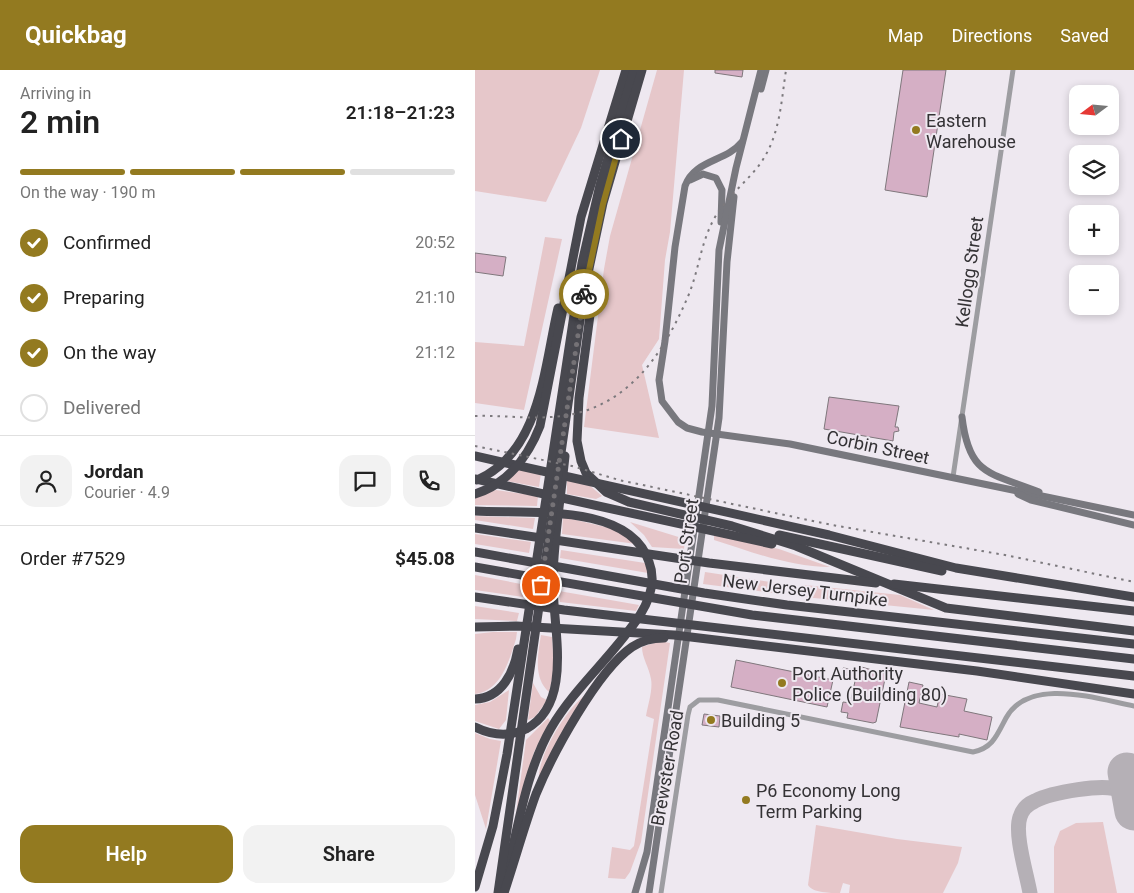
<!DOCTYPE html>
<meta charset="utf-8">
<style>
:root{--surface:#fff;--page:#f2f2f2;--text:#222;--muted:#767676;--line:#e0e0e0;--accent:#937a20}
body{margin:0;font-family:Roboto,sans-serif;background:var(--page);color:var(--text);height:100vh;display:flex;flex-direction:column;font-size:19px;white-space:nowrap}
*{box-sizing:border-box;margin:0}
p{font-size:16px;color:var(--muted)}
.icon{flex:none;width:28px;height:28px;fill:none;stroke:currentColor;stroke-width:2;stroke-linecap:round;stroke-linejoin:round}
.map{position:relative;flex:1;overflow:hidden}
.side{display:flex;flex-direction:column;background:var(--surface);width:475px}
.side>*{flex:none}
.needle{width:32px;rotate:254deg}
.tools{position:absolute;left:594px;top:15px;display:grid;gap:10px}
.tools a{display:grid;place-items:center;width:50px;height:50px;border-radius:10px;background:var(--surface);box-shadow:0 2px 8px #0003;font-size:25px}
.pin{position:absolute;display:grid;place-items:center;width:42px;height:42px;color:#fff;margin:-21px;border:2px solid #fff;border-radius:50%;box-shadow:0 1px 5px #0007}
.courier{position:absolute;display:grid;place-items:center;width:50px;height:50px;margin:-25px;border:4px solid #937a20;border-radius:50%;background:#fff;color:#222;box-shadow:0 1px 6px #0007}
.headline em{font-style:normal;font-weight:600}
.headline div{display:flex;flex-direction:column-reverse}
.headline{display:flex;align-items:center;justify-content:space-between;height:85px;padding:0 20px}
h1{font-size:32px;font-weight:600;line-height:38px}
.bar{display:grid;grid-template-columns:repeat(4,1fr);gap:8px 5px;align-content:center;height:60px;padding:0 20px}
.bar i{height:6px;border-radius:4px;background:var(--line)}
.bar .active{background:var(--accent)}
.bar p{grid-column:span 4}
.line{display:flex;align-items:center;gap:12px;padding:0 20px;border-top:1px solid var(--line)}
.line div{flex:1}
.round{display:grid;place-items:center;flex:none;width:52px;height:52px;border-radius:15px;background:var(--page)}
ol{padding:0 20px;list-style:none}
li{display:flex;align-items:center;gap:15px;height:55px}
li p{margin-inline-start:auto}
li .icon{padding:5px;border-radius:50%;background:var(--accent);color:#fff;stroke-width:4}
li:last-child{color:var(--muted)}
li i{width:28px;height:28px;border:2px solid var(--line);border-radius:50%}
.button{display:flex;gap:10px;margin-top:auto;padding:10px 20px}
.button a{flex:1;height:58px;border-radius:15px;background:var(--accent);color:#fff;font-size:20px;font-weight:600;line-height:58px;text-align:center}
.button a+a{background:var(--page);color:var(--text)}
header{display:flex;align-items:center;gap:30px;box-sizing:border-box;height:70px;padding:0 25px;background:var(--accent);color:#fff}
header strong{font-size:24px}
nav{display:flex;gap:28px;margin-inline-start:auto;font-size:18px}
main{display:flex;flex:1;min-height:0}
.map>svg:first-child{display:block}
</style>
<header>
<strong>Quickbag</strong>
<nav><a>Map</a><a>Directions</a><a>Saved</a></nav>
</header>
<main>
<section class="side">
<div class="headline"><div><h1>2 min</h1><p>Arriving in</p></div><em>21:18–21:23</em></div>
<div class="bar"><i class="active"></i><i class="active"></i><i class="active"></i><i></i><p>On the way · 190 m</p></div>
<ol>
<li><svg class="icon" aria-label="check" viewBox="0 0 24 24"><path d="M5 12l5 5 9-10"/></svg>Confirmed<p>20:52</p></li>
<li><svg class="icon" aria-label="check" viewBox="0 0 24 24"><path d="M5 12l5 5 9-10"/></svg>Preparing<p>21:10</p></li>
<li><svg class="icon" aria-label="check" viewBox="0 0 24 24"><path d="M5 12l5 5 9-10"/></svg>On the way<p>21:12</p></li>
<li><i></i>Delivered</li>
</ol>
<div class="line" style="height:90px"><a class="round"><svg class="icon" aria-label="person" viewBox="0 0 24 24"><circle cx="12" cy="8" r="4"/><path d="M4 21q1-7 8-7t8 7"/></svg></a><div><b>Jordan</b><p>Courier · 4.9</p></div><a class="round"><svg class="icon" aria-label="chat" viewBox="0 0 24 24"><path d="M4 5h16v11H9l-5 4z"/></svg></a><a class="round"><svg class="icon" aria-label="phone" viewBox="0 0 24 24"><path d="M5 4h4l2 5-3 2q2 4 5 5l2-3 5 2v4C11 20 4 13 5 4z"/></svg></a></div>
<div class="line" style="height:65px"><div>Order #7529</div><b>$45.08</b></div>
<div class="button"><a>Help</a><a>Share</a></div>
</section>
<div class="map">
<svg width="659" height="823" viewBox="0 0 659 823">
<rect width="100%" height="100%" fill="#eee8f0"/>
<g fill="#e6c7ca">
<polygon points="0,0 125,0 106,58 71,132 0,121"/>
<polygon points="182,0 209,0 195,162 190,190 184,269 167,295 184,368 109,357 129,199 135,166"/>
<polygon points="70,167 87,169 49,340 0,333 0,272 49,276"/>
<polygon points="45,399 66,403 64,417 32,411"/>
<polygon points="92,410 113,414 127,426 121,429 92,424"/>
<polygon points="21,420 63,426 62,436 0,435 0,427"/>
<polygon points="0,446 60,448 58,459 0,450"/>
<polygon points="88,447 139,459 161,474 87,464"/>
<polygon points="155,452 210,469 209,479 177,477 169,465"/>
<polygon points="0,464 56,472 54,483 0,474"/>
<path d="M239,465L304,479L355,497C315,497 277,482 239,470Z"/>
<polygon points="86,480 170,493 173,503 85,488"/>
<polygon points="230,502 309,514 306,524 228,514"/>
<polygon points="0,505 51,515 48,527 0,520"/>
<polygon points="330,515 425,525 459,540 329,527 323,525 331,520 324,516"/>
<polygon points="84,521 164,535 161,541 85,532"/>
<polygon points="0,536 44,543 42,551 0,549"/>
<path d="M18,562H42L41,569C34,591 26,621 0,624V564Z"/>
<path d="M66,565L77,567L79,600L74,622C58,608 63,584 66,565Z"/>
<path d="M185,571L195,573L166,772L155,802L150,809L133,808L137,777L155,780L159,776L179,649L171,646C173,634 178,620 176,609C174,597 167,588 167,577Z"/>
<polygon points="58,613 66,627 72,630 60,647 53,650"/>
<polygon points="34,620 31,650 24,659 0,651 0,635 15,632"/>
<path d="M115,622L64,709C62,686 94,633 115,622Z"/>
<polygon points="73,648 75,651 59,682 41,743 51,670"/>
<polygon points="0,663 15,669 26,671 11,759 0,725"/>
<polygon points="628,752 642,823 579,823 579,777 585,761 601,753"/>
<path d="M341,755L422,769L487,777L483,793L468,823H374L375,815L368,813L365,823C355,823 338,823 333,815Z"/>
</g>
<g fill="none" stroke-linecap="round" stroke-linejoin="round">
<path stroke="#b5b0b6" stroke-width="15" d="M555,823C552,805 539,764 545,747C547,740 553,734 560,731C575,723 631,712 646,721C654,727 656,736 659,744"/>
<polyline stroke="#b5b0b6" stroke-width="39" points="652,702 659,741"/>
</g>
<g fill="#d5afc5" stroke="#7f777c">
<polygon points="240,0 268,0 267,7 240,3"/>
<polygon points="428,0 471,0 452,127 410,120"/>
<polygon points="0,183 31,187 28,206 0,202"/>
<polygon points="354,327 424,336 420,357 423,357 424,361 419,362 418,371 349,359"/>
<polygon points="261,590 358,610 352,637 256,617"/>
<polygon points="383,596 411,604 401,652 398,653 372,648 373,643 366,642 368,632 375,633 381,607 367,604 368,598 382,600"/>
<polygon points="434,612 448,615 444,633 462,637 465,624 492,629 489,641 517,647 512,670 484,664 484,667 425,657"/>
<polygon points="229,644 245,646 244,657 227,655"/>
</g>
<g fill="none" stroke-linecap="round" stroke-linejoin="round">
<g stroke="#9d9da1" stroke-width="5">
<polyline points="478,407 538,0"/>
<path d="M186,823L213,645L215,637L224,630H243L498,682C518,678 522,665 531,648C554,606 622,629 659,636"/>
</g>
<g stroke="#78787e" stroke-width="7">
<polyline points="286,19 291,0"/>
<path d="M267,72C251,92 220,89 210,116L200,177L190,271L184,310L187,331L203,352L212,358L227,362L315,374L659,445"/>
<polyline points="215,110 228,104 241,108 247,120 246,152"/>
<path d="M487,347C494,406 514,402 564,422"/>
<polyline points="543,424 556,430 659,455"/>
<polyline points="160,823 172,782 237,336 244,180 261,98 286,0"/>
<polyline points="174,823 244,348 252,192 259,127"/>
</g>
<g stroke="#48484f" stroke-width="9">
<polyline points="114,217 115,245 104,328 102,371 106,391 111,403 131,422 154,432 257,456 321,476 471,538 659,561"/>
<polyline points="0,386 354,465 481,498 659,527"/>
<polyline points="0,409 297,474"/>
<path d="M2,410C66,382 69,297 83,238"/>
<path d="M0,424C32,414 53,387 65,356L106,147L151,0"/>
<path d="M0,441C50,444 155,432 174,492C181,510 175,529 165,545C139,585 100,617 76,658C50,703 43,760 30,810"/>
<polyline points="0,458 234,493 401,513"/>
<polyline points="304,465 467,501"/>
<polyline points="0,482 229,523 312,535 659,574"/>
<polyline points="0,497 277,545 659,589"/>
<polyline points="419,514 659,541"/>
<polyline points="0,527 89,540 659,606"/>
<polyline points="0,557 41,556 199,565 502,601 659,624"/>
<path d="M0,629C27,628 39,602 43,579"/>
<path d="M0,657C16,665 34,667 51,659C101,632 76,552 78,507C79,467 86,426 90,386"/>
<polyline points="0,817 18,756 32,684 107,193 125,115 159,0"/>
<polyline points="23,823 109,222 128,133 167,0"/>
<path d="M29,823C40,790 49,757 61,724C77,685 122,601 157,577C166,571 178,568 189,568"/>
</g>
<g stroke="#7c797d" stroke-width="2" stroke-dasharray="2.5 5" stroke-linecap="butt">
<path d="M0,346C25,345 51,349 76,347C150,343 188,286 214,224C224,199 226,172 239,149C251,127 271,113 285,94C305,66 306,33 311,0"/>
<polyline points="0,376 97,396 144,410 357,455 530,485 659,512"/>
</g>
</g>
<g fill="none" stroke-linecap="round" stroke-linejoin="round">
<polyline stroke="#757276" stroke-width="5" stroke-dasharray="0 9" points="66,515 109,224"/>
<polyline stroke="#937a20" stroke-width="6" points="109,224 128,134 146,69"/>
</g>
<g fill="#937a20" stroke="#eee8f0" stroke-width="2">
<circle cx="441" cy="60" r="5"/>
<circle cx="307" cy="613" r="5"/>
<circle cx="236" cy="650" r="5"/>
<circle cx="271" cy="730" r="5"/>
</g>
<g text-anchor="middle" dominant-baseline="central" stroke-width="4" stroke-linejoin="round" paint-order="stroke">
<g font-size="18" fill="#343235" stroke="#eee8f0" text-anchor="start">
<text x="451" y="50">Eastern<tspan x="451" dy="21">Warehouse</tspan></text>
<text x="317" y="603">Port Authority<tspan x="317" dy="21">Police (Building 80)</tspan></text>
<text x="246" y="650">Building 5</text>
<text x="281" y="720">P6 Economy Long<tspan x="281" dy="21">Term Parking</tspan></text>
</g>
<g font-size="18" fill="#343235" stroke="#eee8f0">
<text transform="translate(494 202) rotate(-82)">Kellogg Street</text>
<text transform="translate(403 377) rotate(12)">Corbin Street</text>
<text transform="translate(211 471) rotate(-82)">Port Street</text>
<text transform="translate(330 520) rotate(7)">New Jersey Turnpike</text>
<text transform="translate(192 698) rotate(-80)">Brewster Road</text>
</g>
</g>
</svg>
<div class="tools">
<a><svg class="needle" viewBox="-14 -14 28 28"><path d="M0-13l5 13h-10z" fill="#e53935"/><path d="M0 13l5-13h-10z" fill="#767676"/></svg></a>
<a><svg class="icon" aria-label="layers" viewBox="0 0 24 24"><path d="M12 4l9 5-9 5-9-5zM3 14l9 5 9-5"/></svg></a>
<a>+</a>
<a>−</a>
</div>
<div class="pin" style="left:66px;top:515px;background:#ea580c"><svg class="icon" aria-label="bag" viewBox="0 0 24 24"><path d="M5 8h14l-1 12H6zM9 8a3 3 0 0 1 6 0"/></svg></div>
<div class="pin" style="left:146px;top:69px;background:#1f2937"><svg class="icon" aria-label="home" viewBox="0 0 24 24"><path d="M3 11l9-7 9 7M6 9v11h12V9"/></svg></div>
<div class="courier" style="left:109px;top:224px"><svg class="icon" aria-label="bike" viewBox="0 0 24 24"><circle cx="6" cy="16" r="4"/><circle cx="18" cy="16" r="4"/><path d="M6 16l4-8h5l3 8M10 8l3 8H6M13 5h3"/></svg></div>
</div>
</main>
